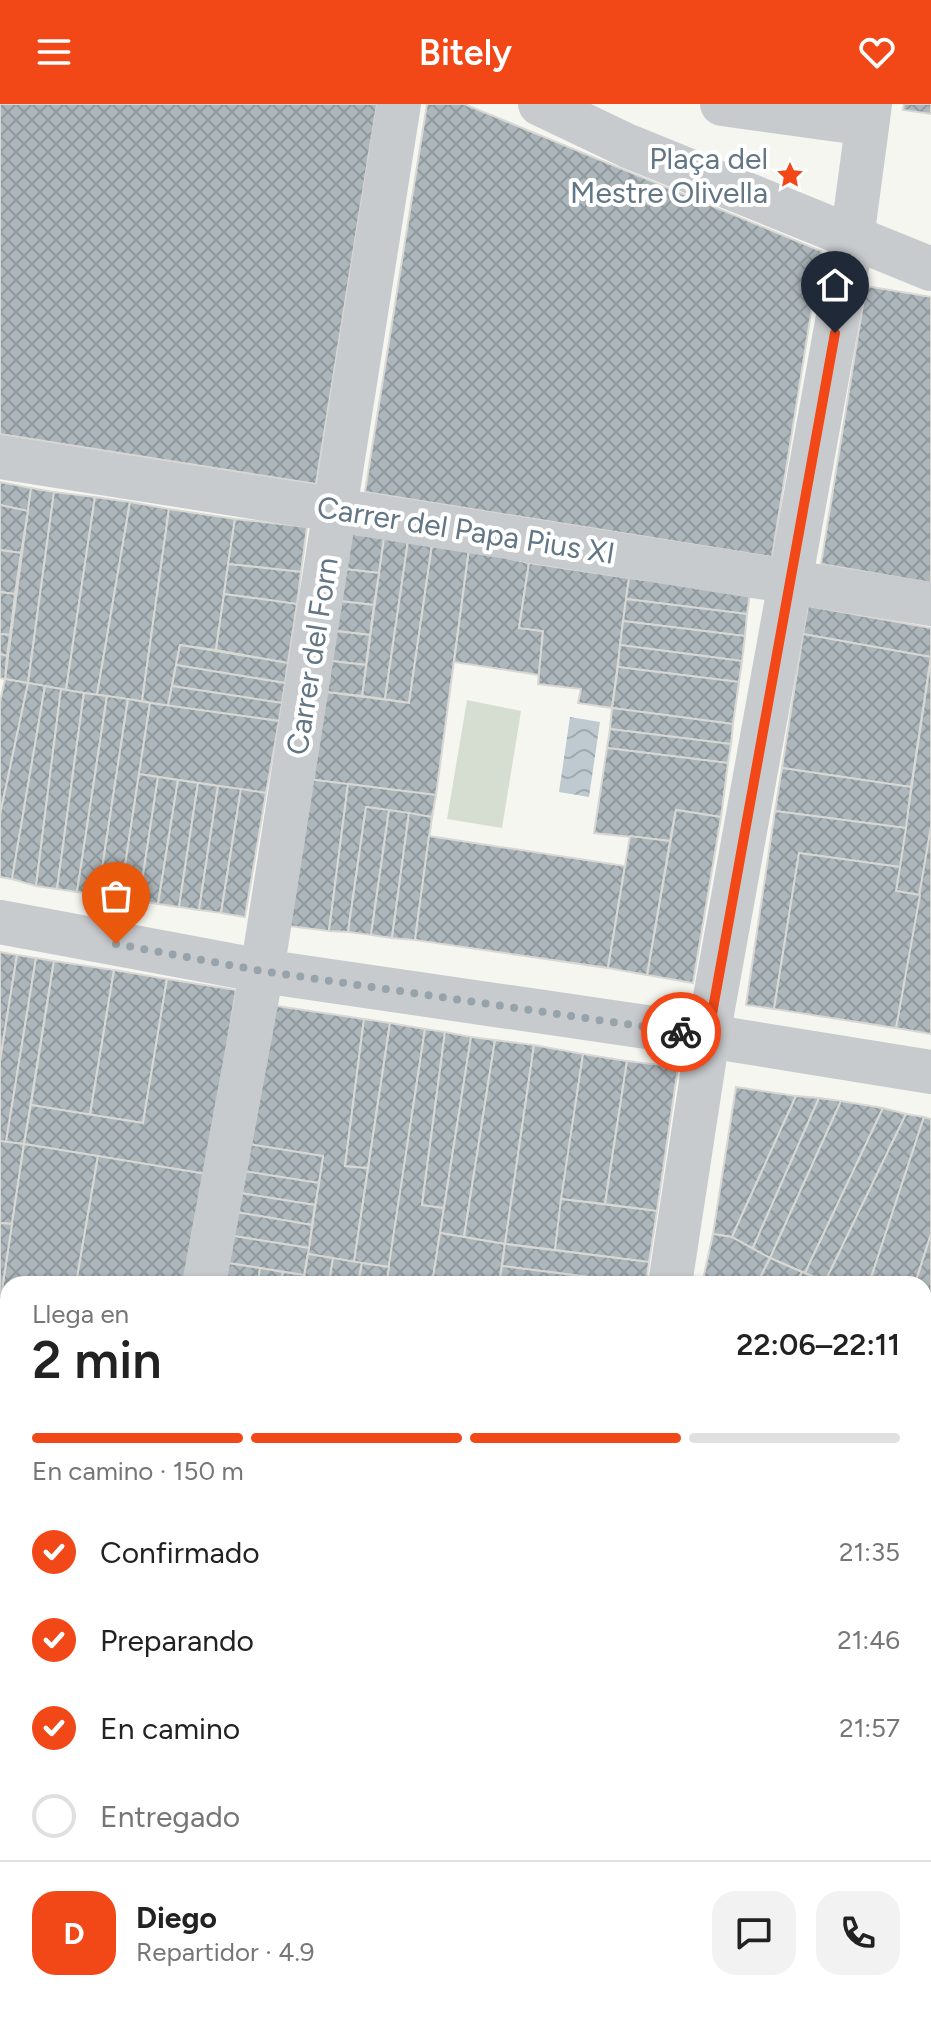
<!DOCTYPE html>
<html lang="es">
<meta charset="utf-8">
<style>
:root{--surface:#fff;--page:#f2f2f2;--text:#222;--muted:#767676;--line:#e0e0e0;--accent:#f24716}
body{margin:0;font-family:Figtree,sans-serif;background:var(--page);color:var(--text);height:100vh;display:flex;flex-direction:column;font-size:30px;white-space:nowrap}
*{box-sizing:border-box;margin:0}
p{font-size:26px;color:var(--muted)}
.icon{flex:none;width:44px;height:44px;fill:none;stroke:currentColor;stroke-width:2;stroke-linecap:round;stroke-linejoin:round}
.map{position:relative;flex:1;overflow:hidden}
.side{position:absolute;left:0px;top:1172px;width:932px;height:744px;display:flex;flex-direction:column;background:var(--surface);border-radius:24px 24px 0 0;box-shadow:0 2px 6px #0004}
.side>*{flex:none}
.pin{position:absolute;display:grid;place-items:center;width:68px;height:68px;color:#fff;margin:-82px -34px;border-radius:50% 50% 50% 0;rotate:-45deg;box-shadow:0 0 8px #0007}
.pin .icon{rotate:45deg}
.courier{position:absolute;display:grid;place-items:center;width:80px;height:80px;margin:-40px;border:6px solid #f24716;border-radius:50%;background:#fff;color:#222;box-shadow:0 2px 10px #0007}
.head em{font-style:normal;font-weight:600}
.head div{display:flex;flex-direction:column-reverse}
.head{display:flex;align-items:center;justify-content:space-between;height:136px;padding:0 32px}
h1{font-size:52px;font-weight:600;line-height:60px}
.bar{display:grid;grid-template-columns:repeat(4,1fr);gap:12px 8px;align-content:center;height:96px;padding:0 32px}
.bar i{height:10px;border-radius:6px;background:var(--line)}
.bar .on{background:var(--accent)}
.bar p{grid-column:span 4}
.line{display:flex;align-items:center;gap:20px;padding:0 32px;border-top:2px solid var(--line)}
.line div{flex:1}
.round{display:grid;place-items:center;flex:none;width:84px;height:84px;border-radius:24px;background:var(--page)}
ol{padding:0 32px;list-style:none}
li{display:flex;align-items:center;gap:24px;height:88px}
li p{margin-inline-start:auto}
li .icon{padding:8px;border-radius:50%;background:var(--accent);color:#fff;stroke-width:4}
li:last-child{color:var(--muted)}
li i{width:44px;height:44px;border:4px solid var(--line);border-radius:50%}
header{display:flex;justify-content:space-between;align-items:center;height:104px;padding:0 32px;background:var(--accent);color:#fff;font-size:36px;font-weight:600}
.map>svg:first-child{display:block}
</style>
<header><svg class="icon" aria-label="menu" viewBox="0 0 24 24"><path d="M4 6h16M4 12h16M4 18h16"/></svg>Bitely<svg class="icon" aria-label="heart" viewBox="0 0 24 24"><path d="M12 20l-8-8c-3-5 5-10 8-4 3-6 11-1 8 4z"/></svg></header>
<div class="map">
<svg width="931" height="1916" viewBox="0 0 931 1916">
<defs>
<pattern id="water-waves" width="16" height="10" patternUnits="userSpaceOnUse" patternTransform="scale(2)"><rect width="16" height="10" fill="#becacf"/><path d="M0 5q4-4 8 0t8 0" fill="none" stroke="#9ea9ae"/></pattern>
<pattern id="building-cross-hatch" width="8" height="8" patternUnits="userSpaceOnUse" patternTransform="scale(2)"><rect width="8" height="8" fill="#adb6ba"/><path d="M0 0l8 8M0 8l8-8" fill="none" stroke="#90999d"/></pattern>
</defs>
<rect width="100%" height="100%" fill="#f6f6f1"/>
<polygon fill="#d6ded2" points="467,596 521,607 502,724 447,715"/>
<polygon fill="url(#water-waves)" points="570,613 600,618 589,693 559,688"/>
<g fill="url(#building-cross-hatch)" stroke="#d7d7d4" stroke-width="2">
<polygon points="0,0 377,0 316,380 0,330"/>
<polygon points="427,0 464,0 821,147 772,453 365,388"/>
<polygon points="904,0 931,0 931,10 903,6"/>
<polygon points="866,182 931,193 931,479 821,460"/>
<polygon points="0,378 31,384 28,407 0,401"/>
<polygon points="31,384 54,388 28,579 5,575"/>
<polygon points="54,388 95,393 66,586 28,579"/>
<polygon points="95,393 130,398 97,591 66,586"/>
<polygon points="130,398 169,405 142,597 97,591"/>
<polygon points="0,401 28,407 21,449 0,446"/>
<polygon points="169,405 235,415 216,546 180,541 168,602 142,597"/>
<polygon points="235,415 307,423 301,468 228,460"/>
<polygon points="340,428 384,434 379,469 335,464"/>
<polygon points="384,434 408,437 385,595 362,592"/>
<polygon points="408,437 432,441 409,599 385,595"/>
<polygon points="432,441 469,445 436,691 307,675 319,587 409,599"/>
<polygon points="469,445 529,459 519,524 543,527 539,571 454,558"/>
<polygon points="0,446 21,449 15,490 0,488"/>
<polygon points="529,459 629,474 612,604 578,599 581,585 538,580 543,527 519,524"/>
<polygon points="228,460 301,468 297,500 224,490"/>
<polygon points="335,464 379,469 374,501 331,496"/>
<polygon points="629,474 750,489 747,510 626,495"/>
<polygon points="0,488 15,490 10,531 0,530"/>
<polygon points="224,490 297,500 288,559 216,546"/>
<polygon points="626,495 747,510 745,532 623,517"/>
<polygon points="331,496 374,501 370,531 327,526"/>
<polygon points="808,502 931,524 931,553 803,530"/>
<polygon points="623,517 745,532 742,557 620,541"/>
<polygon points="327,526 370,531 366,561 323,556"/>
<polygon points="0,530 10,531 7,552 0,550"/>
<polygon points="803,530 931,553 911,683 782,664"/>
<polygon points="180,541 288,559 285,579 176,561"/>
<polygon points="620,541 742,557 739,578 618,563"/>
<polygon points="0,550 7,552 5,575 0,574"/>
<polygon points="931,554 931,723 920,791 896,787"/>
<polygon points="323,556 366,561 362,592 319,587"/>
<polygon points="176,561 285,579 282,599 172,582"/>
<polygon points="618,563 739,578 733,620 612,604"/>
<polygon points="5,575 28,579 0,711 0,598"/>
<polygon points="28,579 45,582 12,775 0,773 0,711"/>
<polygon points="45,582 61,585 36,782 12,775"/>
<polygon points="172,582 282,599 279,617 168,602"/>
<polygon points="61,585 84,589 57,785 36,782"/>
<polygon points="84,589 107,592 77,788 57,785"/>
<polygon points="107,592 128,595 98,791 77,788"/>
<polygon points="128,595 150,599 120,794 98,791"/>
<polygon points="150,599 279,617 266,689 139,670"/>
<polygon points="612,604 733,620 731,640 610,625"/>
<polygon points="610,625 731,640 728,659 607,644"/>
<polygon points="607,644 728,659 721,713 676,706 670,737 594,729"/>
<polygon points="782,664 911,683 906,724 775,707"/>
<polygon points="139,670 158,673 139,797 120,794"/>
<polygon points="158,673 178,676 158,800 139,797"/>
<polygon points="307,675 348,680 329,827 288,822"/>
<polygon points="178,676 198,679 179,803 158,800"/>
<polygon points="198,679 218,682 199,806 179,803"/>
<polygon points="348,680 436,691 432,713 366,703 348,828 329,827"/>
<polygon points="218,682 241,685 221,809 199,806"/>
<polygon points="241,685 266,689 245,813 221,809"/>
<polygon points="366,703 389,706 371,831 348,828"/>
<polygon points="389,706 409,709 392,834 371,831"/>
<polygon points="676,706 721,713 693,879 647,871"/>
<polygon points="775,707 906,724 900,763 799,749 774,905 746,901"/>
<polygon points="409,709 432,713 415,836 392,834"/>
<polygon points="931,723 931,930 896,924"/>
<polygon points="429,732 625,762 608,864 415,836"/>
<polygon points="630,732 670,737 647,871 608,864"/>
<polygon points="799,749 900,763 896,787 920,791 896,924 774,905"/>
<polygon points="0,848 17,851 0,957"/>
<polygon points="17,851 36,854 6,1038 0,1037 0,957"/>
<polygon points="36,854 54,857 24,1040 6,1038"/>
<polygon points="54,857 114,866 90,1011 31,1001"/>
<polygon points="114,866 167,875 143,1019 90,1011"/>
<polygon points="167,875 236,886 206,1070 24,1040 31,1001 143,1019"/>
<polygon points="257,899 364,915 345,1062 368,1064 354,1158 308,1150 323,1052 242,1039"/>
<polygon points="364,915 390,919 368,1064 345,1062"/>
<polygon points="390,919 425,925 389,1163 354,1158"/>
<polygon points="425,925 445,928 422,1101 444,1104 432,1180 386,1180"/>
<polygon points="445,928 471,933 444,1104 422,1101"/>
<polygon points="471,933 495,936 464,1133 440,1129"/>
<polygon points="495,936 534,941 505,1140 464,1133"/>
<polygon points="534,941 583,950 555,1146 505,1140"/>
<polygon points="583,950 627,957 605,1100 561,1095"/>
<polygon points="627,957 678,963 657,1107 605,1100"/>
<polygon points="736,983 796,992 732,1133 713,1130"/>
<polygon points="796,992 819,994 752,1146 732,1133"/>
<polygon points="819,994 841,997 770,1154 752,1146"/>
<polygon points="841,997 883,1004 805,1169 770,1154"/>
<polygon points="883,1004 906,1010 825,1178 805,1169"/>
<polygon points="906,1010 924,1013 869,1180 825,1178"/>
<polygon points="924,1013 931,1015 931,1130 915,1180 869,1180"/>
<polygon points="0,1037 24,1040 12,1120 0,1119"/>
<polygon points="242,1039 323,1052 319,1079 237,1066"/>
<polygon points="24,1040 98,1052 76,1180 8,1180 8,1252 0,1250 0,1199"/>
<polygon points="98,1052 206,1070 187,1180 76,1180"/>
<polygon points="237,1066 319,1079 315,1101 234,1088"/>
<polygon points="234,1088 315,1101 312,1121 230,1107"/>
<polygon points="561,1095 657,1107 649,1158 555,1146"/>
<polygon points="230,1107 312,1121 309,1144 227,1131"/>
<polygon points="0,1119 12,1120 0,1199"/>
<polygon points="440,1129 505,1140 499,1180 432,1180"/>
<polygon points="713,1130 732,1133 770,1154 757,1180 702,1180"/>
<polygon points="931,1130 931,1204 924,1225 924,1180 915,1180"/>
<polygon points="227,1131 309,1144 304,1171 222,1158"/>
<polygon points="505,1140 649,1158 646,1180 502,1162"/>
<polygon points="308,1150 333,1154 329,1180 303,1180"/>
<polygon points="333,1154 362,1159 358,1180 329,1180"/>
<polygon points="770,1154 802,1168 796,1180 757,1180"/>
<polygon points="222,1158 260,1164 258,1180 218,1180"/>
<polygon points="362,1159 389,1163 386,1180 358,1180"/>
<polygon points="502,1162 643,1180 499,1180"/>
<polygon points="260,1164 283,1168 281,1180 258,1180"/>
<polygon points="283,1168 304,1171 302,1180 281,1180"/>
<polygon points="802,1168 805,1169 830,1180 796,1180"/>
<polygon points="931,1204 931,1269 930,1271 924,1269 924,1225"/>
<polygon points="930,1271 931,1271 931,1406 924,1405 924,1289"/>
<polygon points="5,1863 8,1864 8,1888 0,1887"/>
<polygon points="0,1887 8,1888 8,1908 70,1908 68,1916 35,1916 0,1910"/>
<polygon points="121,1908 189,1908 233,1916 118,1916"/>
<polygon points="407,1908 454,1916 405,1916"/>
<polygon points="0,1910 35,1916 0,1916"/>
</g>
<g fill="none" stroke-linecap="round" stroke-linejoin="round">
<g stroke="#c8cbce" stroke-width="44">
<polyline points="540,0 628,42 931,165"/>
<polyline points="722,0 867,20"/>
<polyline points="0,353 931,500"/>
<polyline points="0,818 262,867 708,932 931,968"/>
<polyline points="204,1180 262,867 399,0"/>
<polyline points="670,1180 708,932 852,135 870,0"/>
<polyline points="0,1283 8,1285"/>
<polyline points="924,1434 931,1435"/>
<polyline points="0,1646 8,1648"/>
<polyline points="924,1782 931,1783"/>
<polyline points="93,1916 94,1908"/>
<polyline points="552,1916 554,1908"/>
<polyline points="768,1916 769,1908"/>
</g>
</g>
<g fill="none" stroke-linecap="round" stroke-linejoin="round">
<polyline stroke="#96a3ab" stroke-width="8" stroke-dasharray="0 14.4" points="116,840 262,867 681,928"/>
<polyline stroke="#f24716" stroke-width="10" points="681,928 708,932 835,229"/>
</g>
<defs>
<g id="sight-bare" transform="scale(2.16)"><path d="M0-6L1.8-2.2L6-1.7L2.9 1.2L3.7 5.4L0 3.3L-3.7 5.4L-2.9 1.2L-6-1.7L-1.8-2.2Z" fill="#f24716" stroke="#fff" stroke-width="2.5" paint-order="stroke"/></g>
</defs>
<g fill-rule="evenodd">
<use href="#sight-bare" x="790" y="71"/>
</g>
<g text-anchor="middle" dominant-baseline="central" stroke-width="8" stroke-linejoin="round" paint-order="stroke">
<g font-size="30" fill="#627685" stroke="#fff" text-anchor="end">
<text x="768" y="54">Plaça del<tspan x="768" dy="34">Mestre Olivella</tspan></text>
</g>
<g font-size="30" fill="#627685" stroke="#fff">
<text transform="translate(466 426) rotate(9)">Carrer del Papa Pius XI</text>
<text transform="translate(312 552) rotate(-81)">Carrer del Forn</text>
</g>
</g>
</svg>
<div class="pin" style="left:116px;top:840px;background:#ea580c"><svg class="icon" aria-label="bag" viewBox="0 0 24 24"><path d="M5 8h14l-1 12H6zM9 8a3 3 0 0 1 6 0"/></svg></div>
<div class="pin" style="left:835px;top:229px;background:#1f2937"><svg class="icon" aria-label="home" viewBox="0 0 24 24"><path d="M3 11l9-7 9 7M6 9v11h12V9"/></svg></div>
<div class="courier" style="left:681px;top:928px"><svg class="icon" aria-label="bike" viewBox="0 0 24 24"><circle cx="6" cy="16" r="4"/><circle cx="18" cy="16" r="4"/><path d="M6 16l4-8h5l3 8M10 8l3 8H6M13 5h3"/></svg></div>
<section class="side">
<div class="head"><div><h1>2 min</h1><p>Llega en</p></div><em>22:06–22:11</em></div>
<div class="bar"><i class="on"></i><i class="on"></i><i class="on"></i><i></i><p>En camino · 150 m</p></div>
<ol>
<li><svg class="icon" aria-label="check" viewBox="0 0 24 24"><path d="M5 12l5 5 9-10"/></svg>Confirmado<p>21:35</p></li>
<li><svg class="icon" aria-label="check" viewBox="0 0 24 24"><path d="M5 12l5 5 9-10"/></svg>Preparando<p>21:46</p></li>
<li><svg class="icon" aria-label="check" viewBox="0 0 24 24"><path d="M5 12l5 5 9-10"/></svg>En camino<p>21:57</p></li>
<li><i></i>Entregado</li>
</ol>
<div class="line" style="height:144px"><b class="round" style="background:var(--accent);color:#fff">D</b><div><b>Diego</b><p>Repartidor · 4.9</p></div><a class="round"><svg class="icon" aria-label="chat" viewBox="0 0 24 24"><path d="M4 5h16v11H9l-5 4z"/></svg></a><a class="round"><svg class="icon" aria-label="phone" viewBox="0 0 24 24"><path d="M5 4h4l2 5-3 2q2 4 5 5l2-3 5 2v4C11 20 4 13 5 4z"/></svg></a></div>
</section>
</div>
